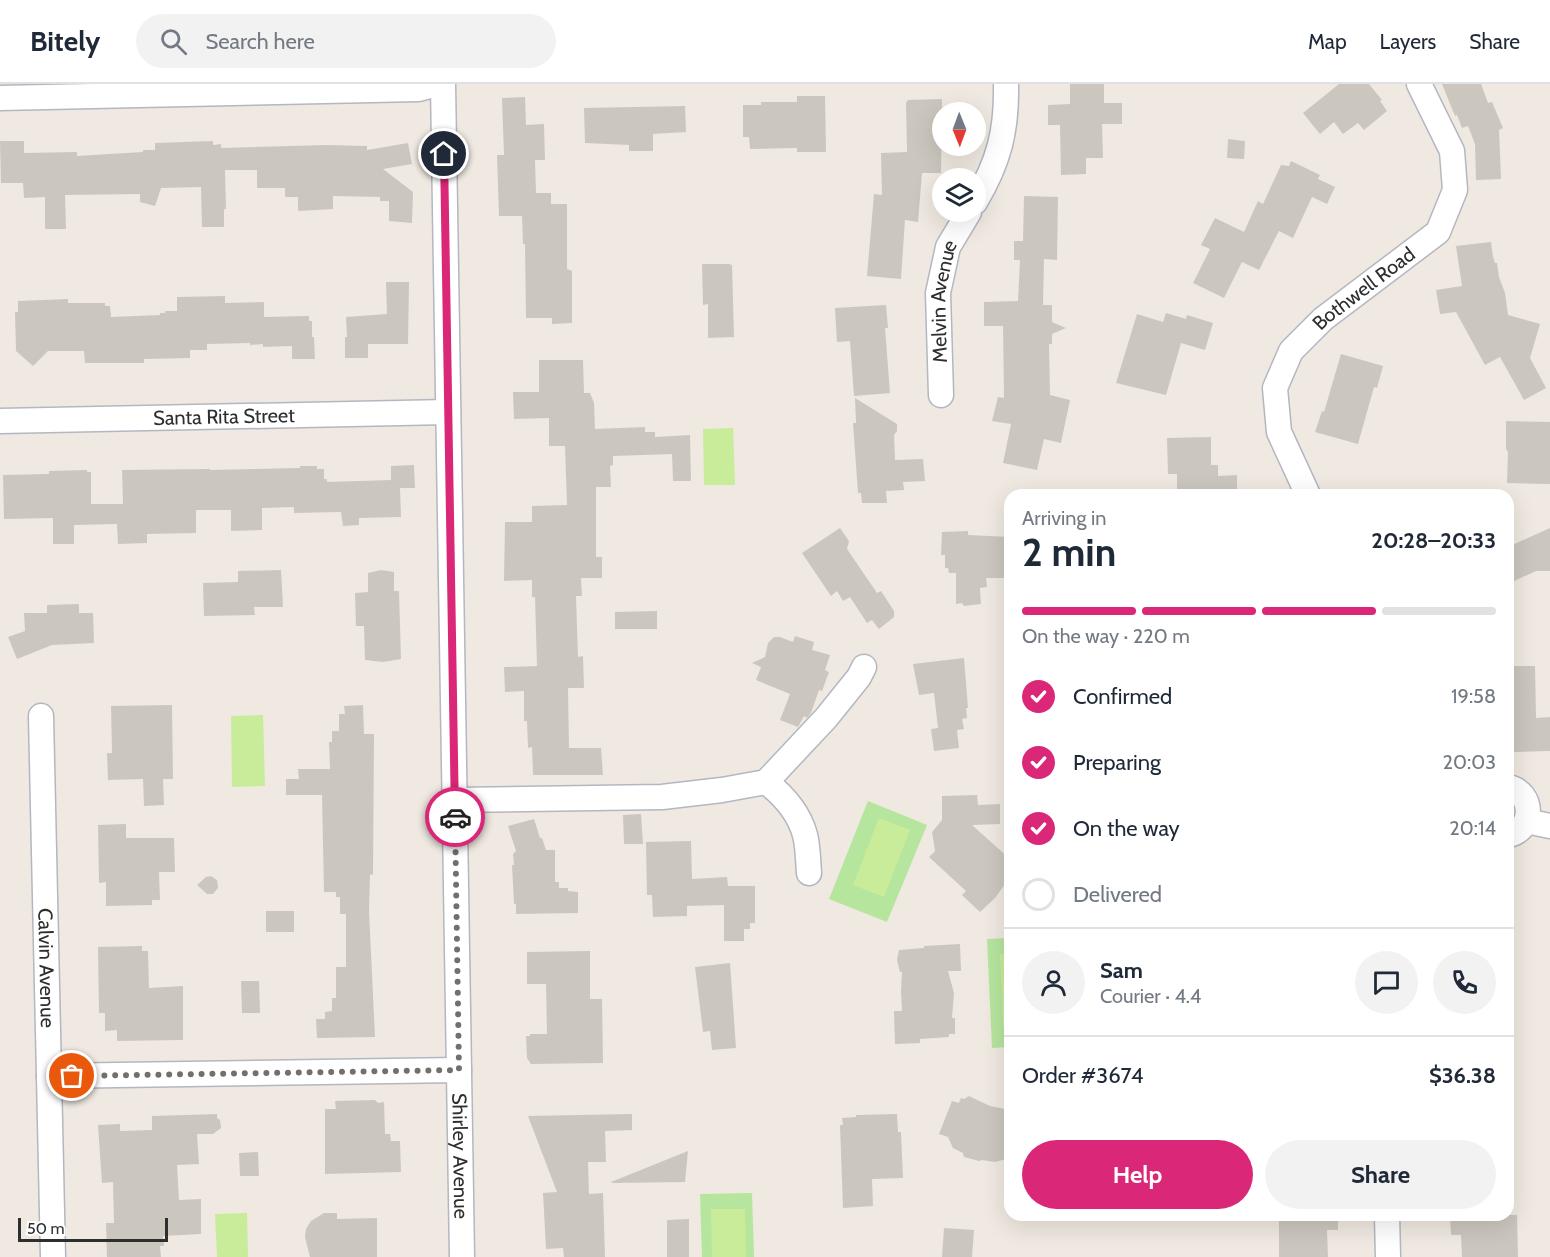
<!DOCTYPE html>
<meta charset="utf-8">
<style>
:root{--surface:#fff;--page:#f2f2f3;--text:#1f2937;--muted:#747a83;--line:#e0e1e3;--accent:#db2777}
body{margin:0;font-family:Cabin,sans-serif;background:var(--page);color:var(--text);height:100vh;display:flex;flex-direction:column;font-size:22px;white-space:nowrap}
*{box-sizing:border-box;margin:0}
p{font-size:20px;color:var(--muted)}
.icon{flex:none;width:33px;height:33px;fill:none;stroke:currentColor;stroke-width:2;stroke-linecap:round;stroke-linejoin:round}
.map{position:relative;flex:1;overflow:hidden}
.details{position:absolute;left:1004px;top:405px;width:510px;height:732px;display:flex;flex-direction:column;background:var(--surface);border-radius:18px;box-shadow:0 6px 24px #0002}
.details>*{flex:none}
.needle{width:39px;rotate:179deg}
.buttons{position:absolute;left:932px;top:18px;display:grid;gap:12px}
.buttons a{display:grid;place-items:center;width:54px;height:54px;border-radius:50%;background:var(--surface);box-shadow:0 6px 24px #0002;font-size:30px}
.scale{position:absolute;left:18px;bottom:15px;width:150px;box-sizing:border-box;padding-left:6px;border:3px solid #2e2e2e;border-top:0;font-size:16px;line-height:21px;white-space:nowrap;color:#2e2e2e;-webkit-text-stroke:4px #fff;paint-order:stroke}
.pin{position:absolute;display:grid;place-items:center;width:51px;height:51px;color:#fff;margin:-26px;border:3px solid #fff;border-radius:50%;box-shadow:0 2px 6px #0007}
.courier{position:absolute;display:grid;place-items:center;width:60px;height:60px;margin:-30px;border:4px solid #db2777;border-radius:50%;background:#fff;color:#222;box-shadow:0 2px 8px #0007}
.summary em{font-style:normal;font-weight:700}
.summary div{display:flex;flex-direction:column-reverse}
.summary{display:flex;align-items:center;justify-content:space-between;height:102px;padding:0 18px}
h1{font-size:39px;font-weight:700;line-height:45px}
.bar{display:grid;grid-template-columns:repeat(4,1fr);gap:9px 6px;align-content:center;height:72px;padding:0 18px}
.bar i{height:8px;border-radius:4px;background:var(--line)}
.bar .active{background:var(--accent)}
.bar p{grid-column:span 4}
.line{display:flex;align-items:center;gap:15px;padding:0 18px;border-top:2px solid var(--line)}
.line div{flex:1}
.round{display:grid;place-items:center;flex:none;width:63px;height:63px;border-radius:32px;background:var(--page)}
ol{padding:0 18px;list-style:none}
li{display:flex;align-items:center;gap:18px;height:66px}
li p{margin-inline-start:auto}
li .icon{padding:6px;border-radius:50%;background:var(--accent);color:#fff;stroke-width:4}
li:last-child{color:var(--muted)}
li i{width:33px;height:33px;border:3px solid var(--line);border-radius:50%}
.primary-button{display:flex;gap:12px;margin-top:auto;padding:12px 18px}
.primary-button a{flex:1;height:69px;border-radius:36px;background:var(--accent);color:#fff;font-size:24px;font-weight:700;line-height:69px;text-align:center}
.primary-button a+a{background:var(--page);color:var(--text)}
header{display:flex;align-items:center;gap:36px;box-sizing:border-box;height:84px;padding:0 30px;background:var(--surface);border-bottom:2px solid var(--line)}
header strong{font-size:28px}
nav{display:flex;gap:33px;margin-inline-start:auto;font-size:21px}
.search{width:420px;height:54px;background:var(--page);display:flex;align-items:center;gap:15px;box-sizing:border-box;padding:0 21px;border-radius:33px;color:var(--muted);font-size:22px}
.map>svg:first-child{display:block}
</style>
<header>
<strong>Bitely</strong>
<div class="search"><svg class="icon" aria-label="search" viewBox="0 0 24 24"><circle cx="10" cy="10" r="6"/><path d="M15 15l6 6"/></svg>Search here</div>
<nav><a>Map</a><a>Layers</a><a>Share</a></nav>
</header>
<div class="map">
<svg width="1550" height="1173" viewBox="0 0 1550 1173">
<rect width="100%" height="100%" fill="#efe9e1"/>
<g fill="#b6e59e">
<polygon points="868,717 927,741 887,838 829,815"/>
<polygon points="1009,854 1009,963 992,964 987,855"/>
<polygon points="752,1109 754,1173 702,1173 700,1110"/>
</g>
<g fill="#c9ec9a">
<polygon points="733,344 735,401 704,401 703,345"/>
<polygon points="263,631 265,702 232,703 231,632"/>
<polygon points="879,734 910,746 884,813 853,801"/>
<polygon points="1000,870 1009,870 1009,942 1003,943"/>
<polygon points="711,1125 745,1125 746,1173 712,1173"/>
<polygon points="247,1129 248,1173 217,1173 215,1130"/>
</g>
<g fill="#cbc7bf">
<polygon points="1070,0 1104,0 1104,19 1122,19 1122,40 1102,40 1103,74 1086,74 1086,90 1061,91 1060,41 1048,41 1048,21 1070,20"/>
<polygon points="1339,0 1369,0 1382,16 1380,17 1387,27 1364,46 1358,39 1343,50 1334,38 1320,50 1303,29"/>
<polygon points="1442,0 1481,0 1488,19 1492,18 1503,44 1499,46 1501,95 1476,96 1475,60 1468,42 1462,44 1457,31 1455,32"/>
<polygon points="797,12 825,12 826,68 797,68 797,64 750,65 749,53 743,53 743,21 761,21 761,18 797,18"/>
<polygon points="525,13 526,41 544,40 545,76 535,76 536,109 551,109 551,120 567,120 567,185 572,187 572,239 552,240 552,234 526,234 525,160 523,160 522,132 499,132 497,71 504,71 502,14"/>
<polygon points="942,15 941,89 922,89 918,138 905,136 901,195 867,192 874,110 882,111 881,69 907,68 906,19 908,16"/>
<polygon points="685,22 686,48 653,50 653,67 629,67 629,61 585,59 584,24"/>
<polygon points="1228,55 1245,57 1244,75 1227,74"/>
<polygon points="0,57 24,57 24,69 77,68 77,72 143,68 143,66 155,66 155,59 213,57 213,61 221,60 221,64 326,61 367,62 367,66 408,59 412,80 383,85 413,108 412,139 389,137 389,117 380,117 380,113 333,112 333,125 298,127 298,113 285,113 285,104 257,104 257,86 225,86 226,125 224,125 224,143 202,143 201,103 161,104 155,122 140,118 140,110 65,111 66,145 45,145 45,113 24,114 23,99 1,99"/>
<polygon points="1291,77 1320,91 1318,95 1335,103 1327,120 1312,113 1293,154 1279,147 1259,186 1242,178 1224,214 1193,199 1210,165 1201,161 1215,134 1244,148 1258,117 1263,120 1281,81 1289,82"/>
<polygon points="1024,112 1058,113 1057,176 1044,175 1043,221 1052,221 1052,238 1066,244 1052,250 1052,260 1049,260 1050,311 1070,316 1061,359 1044,355 1037,386 1003,379 1011,340 992,337 998,313 1004,314 1003,242 984,242 984,218 1018,217 1020,176 1014,176 1014,157 1023,157"/>
<polygon points="1491,158 1493,173 1495,179 1497,179 1499,193 1505,209 1508,231 1540,240 1530,274 1546,304 1524,316 1500,273 1485,281 1456,228 1440,230 1436,206 1462,202 1456,162"/>
<polygon points="702,180 729,180 732,181 734,253 708,254 708,220 703,221"/>
<polygon points="386,198 409,198 408,260 368,260 368,274 345,274 345,253 347,253 346,233 387,230"/>
<polygon points="225,212 225,219 264,218 264,233 309,232 309,237 312,237 312,253 314,253 315,275 292,275 292,262 263,263 263,260 250,261 250,259 207,260 207,266 190,266 190,274 144,275 144,279 85,279 84,267 48,267 33,282 16,267 15,228 18,228 18,217 68,215 68,219 105,219 105,222 110,222 111,233 160,231 160,229 165,229 165,227 177,227 177,213"/>
<polygon points="886,221 888,244 885,244 890,309 854,312 850,257 837,258 835,224"/>
<polygon points="1166,229 1186,235 1187,231 1213,239 1205,266 1181,259 1166,311 1116,299 1137,230 1163,238"/>
<polygon points="1341,270 1383,282 1377,304 1374,303 1358,360 1315,348 1322,327 1324,328"/>
<polygon points="539,276 583,276 584,309 590,309 594,319 595,345 645,343 645,348 655,348 655,353 690,351 691,397 673,397 672,370 613,372 613,381 610,382 611,403 596,403 596,473 602,473 602,494 581,494 582,512 576,512 578,573 583,572 584,604 568,604 569,664 601,664 603,691 533,691 532,663 528,664 527,637 524,637 524,607 505,608 504,583 537,582 535,513 532,513 532,496 504,497 505,438 532,438 532,422 567,421 565,362 549,362 549,334 514,335 513,308 539,308"/>
<polygon points="855,314 897,340 897,347 894,351 895,376 923,375 925,397 903,398 904,406 886,407 887,419 862,419 861,409 858,409 853,339 856,339"/>
<polygon points="1506,337 1550,338 1550,400 1507,399 1508,368 1506,365"/>
<polygon points="1211,353 1211,381 1218,381 1218,392 1237,391 1237,411 1177,411 1177,390 1168,390 1167,354"/>
<polygon points="414,381 415,404 400,404 401,433 359,434 359,441 343,442 341,428 294,429 294,423 262,424 262,446 231,447 231,426 196,426 196,449 147,450 147,459 118,460 117,440 74,441 74,460 53,460 53,434 4,435 3,391 49,390 49,387 87,386 87,388 91,388 91,420 123,420 122,386 210,385 210,386 300,384 300,382 317,382 317,385 324,385 324,395 327,395 327,398 391,396 391,382"/>
<polygon points="840,444 849,457 847,465 877,509 881,507 894,527 894,533 879,545 872,536 867,539 850,513 843,517 837,507 831,512 802,469"/>
<polygon points="1550,444 1550,487 1536,487 1514,497 1508,483 1508,463"/>
<polygon points="968,447 968,451 1010,453 1010,494 986,494 987,503 980,504 981,520 964,522 962,519 956,520 956,489 949,489 948,484 945,484 945,471 941,471 942,448"/>
<polygon points="281,486 283,523 254,523 255,531 204,532 203,499 238,498 238,487"/>
<polygon points="381,486 394,488 394,507 399,507 401,575 383,578 365,576 364,542 356,542 355,509 368,508 368,489"/>
<polygon points="79,520 79,529 93,529 94,559 52,561 17,575 8,553 25,547 24,529 47,529 47,521"/>
<polygon points="657,527 657,545 615,545 615,528"/>
<polygon points="795,552 814,558 812,566 830,571 825,586 829,588 822,607 819,606 811,629 807,634 804,632 798,643 780,636 790,610 756,596 761,583 752,579 765,573 768,559 774,553 780,553 793,558"/>
<polygon points="964,574 968,624 966,624 967,634 962,635 964,645 957,646 959,664 934,667 931,645 938,644 934,609 919,611 913,580"/>
<polygon points="1511,582 1535,582 1536,634 1550,633 1550,667 1513,668 1511,633 1508,633 1508,590 1512,590"/>
<polygon points="172,621 173,695 163,695 164,721 144,722 143,695 108,696 107,669 112,669 111,622"/>
<polygon points="363,621 364,650 374,650 373,790 370,791 369,827 375,953 317,954 316,935 325,935 325,928 332,927 332,914 336,914 336,883 346,883 346,830 340,830 340,813 336,813 336,808 324,808 322,711 286,711 286,695 299,695 298,685 330,685 329,658 332,658 332,647 339,647 339,630 345,630 344,622"/>
<polygon points="977,711 978,721 1000,720 1000,740 972,741 1010,775 1010,793 995,814 980,828 962,811 966,807 929,773 935,767 932,748 942,736 942,712"/>
<polygon points="641,730 643,760 624,760 623,731"/>
<polygon points="534,735 540,754 542,754 546,766 555,766 555,798 559,798 559,804 568,804 568,807 578,808 578,829 516,830 516,820 514,820 512,781 514,781 513,770 516,767 508,742"/>
<polygon points="126,740 126,754 174,754 175,788 159,788 160,816 152,816 152,821 106,822 106,798 99,799 98,741"/>
<polygon points="691,757 692,795 727,793 728,802 755,802 755,839 750,839 750,845 744,845 744,857 724,857 724,821 687,822 687,832 653,833 652,811 647,811 646,758"/>
<polygon points="211,792 217,796 218,804 213,810 207,810 197,801 206,793"/>
<rect x="266" y="827" width="28" height="21"/>
<polygon points="960,860 961,887 948,887 954,909 952,934 955,934 955,950 949,950 949,953 920,955 920,959 895,960 894,927 902,927 901,907 902,888 900,888 897,876 899,866 924,864 924,862"/>
<polygon points="142,862 142,867 148,867 149,904 183,902 183,956 117,957 117,946 105,947 105,929 99,929 98,863"/>
<polygon points="590,867 590,915 602,915 603,979 531,980 527,974 526,952 530,952 530,950 547,950 546,900 527,900 527,868"/>
<polygon points="730,879 736,964 712,966 710,947 703,948 695,883"/>
<polygon points="241,897 259,897 260,929 242,929"/>
<polygon points="969,1012 990,1022 1010,1026 1010,1074 995,1078 982,1076 979,1077 964,1073 963,1069 953,1064 948,1053 939,1050 952,1017 959,1019 961,1014 964,1015"/>
<polygon points="375,1016 378,1019 384,1018 385,1050 390,1050 391,1057 400,1057 401,1088 325,1090 325,1025 336,1025 335,1017"/>
<polygon points="217,1030 217,1034 220,1036 221,1044 213,1050 197,1050 199,1080 177,1081 179,1116 201,1115 201,1150 163,1152 164,1162 160,1162 161,1173 107,1173 106,1139 114,1139 113,1098 102,1099 98,1041 120,1040 120,1047 152,1046 152,1032"/>
<polygon points="632,1030 632,1046 605,1047 606,1078 588,1078 589,1110 603,1109 605,1173 564,1173 563,1164 546,1165 543,1109 557,1108 528,1032"/>
<polygon points="897,1030 898,1048 901,1048 903,1094 872,1095 873,1122 843,1124 840,1041 843,1041 842,1034 856,1033 856,1031"/>
<polygon points="688,1067 685,1098 612,1099 611,1098"/>
<polygon points="258,1068 259,1092 240,1092 239,1069"/>
<polygon points="324,1129 337,1129 337,1135 377,1134 377,1173 310,1173 305,1153 306,1145 311,1137"/>
<polygon points="1279,1131 1338,1131 1338,1146 1327,1146 1328,1173 1279,1173"/>
<polygon points="1450,1131 1517,1131 1518,1173 1462,1173 1461,1151 1451,1151"/>
<polygon points="689,1135 689,1173 667,1173 667,1136"/>
<polygon points="944,1144 974,1146 972,1173 942,1173"/>
</g>
<g fill="none" stroke-linecap="round" stroke-linejoin="round">
<g stroke="#b4b7c1" stroke-width="27">
<g id="minor">
<path id="s1" d="M443,0L462,1173"/>
<polyline points="0,14 419,5 437,0"/>
<path d="M975,118C999,78 1007,46 1006,0"/>
<path id="s2" d="M941,311L938,209L948,163L969,128"/>
<path id="s3" d="M0,337L448,328"/>
<path id="s4" d="M1308,411L1279,348L1275,304L1291,267L1323,235L1438,148L1455,106L1452,67L1419,0"/>
<path id="s5" d="M41,632L53,1173"/>
<path d="M766,698C783,711 799,729 805,751C808,762 808,776 809,789"/>
<path d="M1508,703C1534,708 1535,746 1508,751"/>
<polyline points="455,716 662,713 722,706 766,698 826,634 859,593 864,583"/>
<polyline points="1526,737 1550,742"/>
<polyline points="49,992 459,986"/>
<polyline points="1387,1131 1388,1173"/>
</g>
</g>
<use href="#minor" stroke="#fff" stroke-width="24"/>
</g>
<g fill="none" stroke-linecap="round" stroke-linejoin="round">
<polyline stroke="#726f6d" stroke-width="6" stroke-dasharray="0 10.8" points="72,992 459,986 455,733"/>
<polyline stroke="#db2777" stroke-width="8" points="444,70 455,733"/>
</g>
<g text-anchor="middle" dominant-baseline="central" stroke-width="6" stroke-linejoin="round" paint-order="stroke">
<g font-size="20" fill="#2e2e2e" stroke="#fff">
<text stroke="none"><textPath href="#s4" startOffset="250">Bothwell Road</textPath></text>
<text stroke="none"><textPath href="#s2" startOffset="94">Melvin Avenue</textPath></text>
<text stroke="none"><textPath href="#s3" startOffset="224">Santa Rita Street</textPath></text>
<text stroke="none"><textPath href="#s5" startOffset="252">Calvin Avenue</textPath></text>
<text stroke="none"><textPath href="#s1" startOffset="1072">Shirley Avenue</textPath></text>
</g>
</g>
</svg>
<div class="buttons">
<a><svg class="needle" viewBox="-14 -14 28 28"><path d="M0-13l5 13h-10z" fill="#e53935"/><path d="M0 13l5-13h-10z" fill="#747a83"/></svg></a>
<a><svg class="icon" aria-label="layers" viewBox="0 0 24 24"><path d="M12 4l9 5-9 5-9-5zM3 14l9 5 9-5"/></svg></a>
</div>
<div class="scale">50 m</div>
<div class="pin" style="left:72px;top:992px;background:#ea580c"><svg class="icon" aria-label="bag" viewBox="0 0 24 24"><path d="M5 8h14l-1 12H6zM9 8a3 3 0 0 1 6 0"/></svg></div>
<div class="pin" style="left:444px;top:70px;background:#1f2937"><svg class="icon" aria-label="home" viewBox="0 0 24 24"><path d="M3 11l9-7 9 7M6 9v11h12V9"/></svg></div>
<div class="courier" style="left:455px;top:733px"><svg class="icon" aria-label="car" viewBox="0 0 24 24"><path d="M5 17H2v-5l4-1 3-4h7l3 4 3 1v5h-3M9 17h6M6 11h13"/><circle cx="7" cy="17" r="2"/><circle cx="17" cy="17" r="2"/></svg></div>
<section class="details">
<div class="summary"><div><h1>2 min</h1><p>Arriving in</p></div><em>20:28–20:33</em></div>
<div class="bar"><i class="active"></i><i class="active"></i><i class="active"></i><i></i><p>On the way · 220 m</p></div>
<ol>
<li><svg class="icon" aria-label="check" viewBox="0 0 24 24"><path d="M5 12l5 5 9-10"/></svg>Confirmed<p>19:58</p></li>
<li><svg class="icon" aria-label="check" viewBox="0 0 24 24"><path d="M5 12l5 5 9-10"/></svg>Preparing<p>20:03</p></li>
<li><svg class="icon" aria-label="check" viewBox="0 0 24 24"><path d="M5 12l5 5 9-10"/></svg>On the way<p>20:14</p></li>
<li><i></i>Delivered</li>
</ol>
<div class="line" style="height:108px"><a class="round"><svg class="icon" aria-label="person" viewBox="0 0 24 24"><circle cx="12" cy="8" r="4"/><path d="M4 21q1-7 8-7t8 7"/></svg></a><div><b>Sam</b><p>Courier · 4.4</p></div><a class="round"><svg class="icon" aria-label="chat" viewBox="0 0 24 24"><path d="M4 5h16v11H9l-5 4z"/></svg></a><a class="round"><svg class="icon" aria-label="phone" viewBox="0 0 24 24"><path d="M5 4h4l2 5-3 2q2 4 5 5l2-3 5 2v4C11 20 4 13 5 4z"/></svg></a></div>
<div class="line" style="height:78px"><div>Order #3674</div><b>$36.38</b></div>
<div class="primary-button"><a>Help</a><a>Share</a></div>
</section>
</div>
